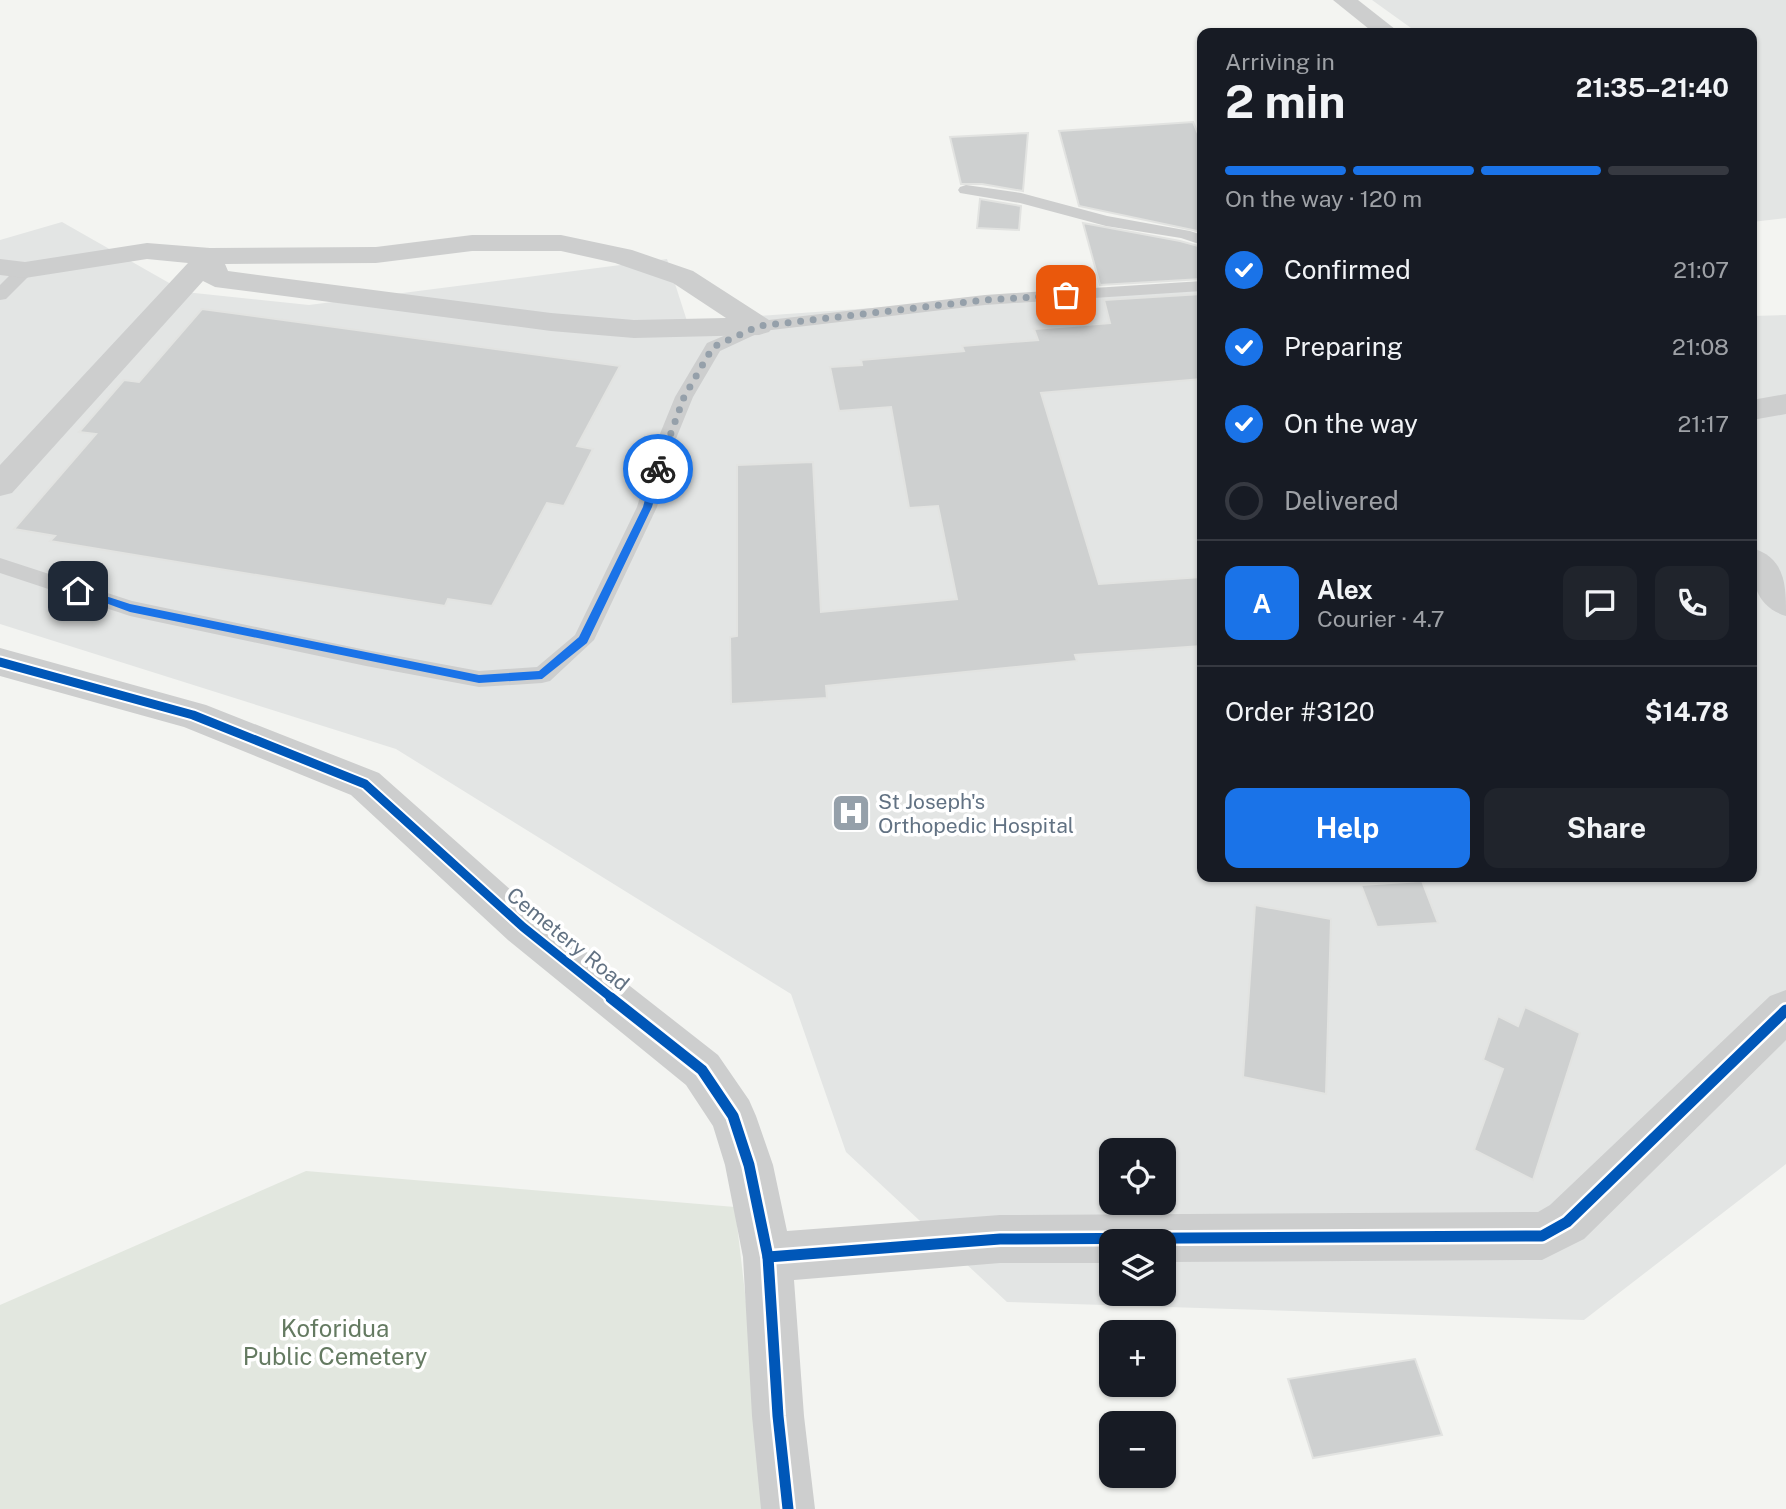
<!DOCTYPE html>
<meta charset="utf-8">
<style>
:root{--surface:#171b24;--page:#20242c;--text:#f1f3f6;--muted:#9ea1a6;--line:#363941;--accent:#1a73e8}
body{margin:0;font-family:"Public Sans",sans-serif;background:var(--page);color:var(--text);height:100vh;display:flex;flex-direction:column;font-size:26px;white-space:nowrap}
*{box-sizing:border-box;margin:0}
p{font-size:23px;color:var(--muted)}
.icon{flex:none;width:38px;height:38px;fill:none;stroke:currentColor;stroke-width:2;stroke-linecap:round;stroke-linejoin:round}
.map{position:relative;flex:1;overflow:hidden}
.side{position:absolute;left:1197px;top:28px;width:560px;height:854px;display:flex;flex-direction:column;background:var(--surface);border-radius:14px;box-shadow:0 2px 5px #0004}
.side>*{flex:none}
.fabs{position:absolute;left:1099px;top:1138px;display:grid;gap:14px}
.fabs a{display:grid;place-items:center;width:77px;height:77px;border-radius:14px;background:var(--surface);box-shadow:0 2px 5px #0004;font-size:35px}
.pin{position:absolute;display:grid;place-items:center;width:60px;height:60px;color:#fff;margin:-30px;border-radius:14px;box-shadow:0 4px 10px #0006}
.courier{position:absolute;display:grid;place-items:center;width:70px;height:70px;margin:-35px;border:5px solid #1a73e8;border-radius:50%;background:#fff;color:#222;box-shadow:0 2px 9px #0007}
.head em{font-style:normal;font-weight:700}
.head div{display:flex;flex-direction:column-reverse}
.head{display:flex;align-items:center;justify-content:space-between;height:119px;padding:0 28px}
h1{font-size:46px;font-weight:700;line-height:52px}
.bar{display:grid;grid-template-columns:repeat(4,1fr);gap:10px 7px;align-content:center;height:84px;padding:0 28px}
.bar i{height:9px;border-radius:5px;background:var(--line)}
.bar .current{background:var(--accent)}
.bar p{grid-column:span 4}
.line{display:flex;align-items:center;gap:18px;padding:0 28px;border-top:2px solid var(--line)}
.line div{flex:1}
.round{display:grid;place-items:center;flex:none;width:74px;height:74px;border-radius:14px;background:var(--page)}
ol{padding:0 28px;list-style:none}
li{display:flex;align-items:center;gap:21px;height:77px}
li p{margin-inline-start:auto}
li .icon{padding:7px;border-radius:50%;background:var(--accent);color:#fff;stroke-width:4}
li:last-child{color:var(--muted)}
li i{width:38px;height:38px;border:4px solid var(--line);border-radius:50%}
.action{display:flex;gap:14px;margin-top:auto;padding:14px 28px}
.action a{flex:1;height:80px;border-radius:14px;background:var(--accent);color:#fff;font-size:28px;font-weight:700;line-height:80px;text-align:center}
.action a+a{background:var(--page);color:var(--text)}
.map>svg:first-child{display:block}
</style>
<div class="map">
<svg width="1786" height="1509" viewBox="0 0 1786 1509">
<rect width="100%" height="100%" fill="#f3f4f1"/>
<g fill="#e3e5e4" fill-rule="evenodd">
<polygon points="1372,0 1786,0 1786,218 1752,222 1752,33 1418,33"/>
<path d="M62,222L185,292L309,305L667,259L687,321L1202,285V877H1752V316L1786,315V1164L1584,1320L1007,1302L846,1152L791,994L396,749L0,624V240ZM1111,1150H1164V1202H1111ZM1111,1241H1164V1293H1111Z"/>
</g>
<polygon fill="#e2e7df" points="306,1171 735,1207 770,1509 0,1509 0,1305"/>
<g fill="#ced0d0" stroke="#e2e3e1" stroke-width="2">
<polygon points="1193,122 1202,143 1202,232 1079,206 1059,131"/>
<polygon points="1028,133 1023,191 982,184 961,184 950,137"/>
<polygon points="980,199 1021,206 1019,230 977,228"/>
<polygon points="1083,223 1180,241 1202,247 1202,279 1100,285"/>
<polygon points="1202,294 1202,379 1041,393 1099,584 1202,577 1202,646 1075,655 1077,661 826,686 827,698 731,704 730,637 737,636 737,465 813,462 821,612 957,599 938,506 909,508 891,407 839,411 830,367 862,365 861,360 964,351 962,346 1038,340 1034,329 1110,323 1104,300"/>
<polygon points="202,309 620,366 577,446 593,449 564,506 547,503 492,606 448,599 445,606 50,541 55,536 14,529 96,434 79,432 124,380 139,382"/>
<polygon points="1422,881 1438,923 1377,927 1361,885"/>
<polygon points="1255,905 1331,919 1326,1094 1243,1077"/>
<polygon points="1525,1007 1580,1033 1533,1180 1474,1150 1503,1069 1483,1060 1498,1016 1518,1026"/>
<polygon points="1415,1359 1442,1435 1313,1458 1288,1379"/>
</g>
<g fill="none" stroke-linecap="round" stroke-linejoin="round">
<g fill="#cdcece" fill-rule="evenodd">
<polygon points="966,185 1021,193 1107,216 1190,231 1202,235 1202,245 1181,238 1106,226 1020,203 960,193 958,190 960,187"/>
<polygon points="25,265 33,270 31,274 6,299 0,300 0,285 19,266"/>
<polygon points="1202,281 1202,291 985,305 763,331 720,351 693,397 673,446 657,507 594,640 550,681 542,683 479,687 366,666 130,616 0,573 0,558 132,601 366,650 479,671 537,667 575,635 637,507 655,446 675,397 707,343 759,321 985,295"/>
</g>
<g fill="#cdcece" fill-rule="evenodd">
<polygon points="1333,0 1358,0 1400,33 1374,33"/>
<path d="M472,235H561L632,250L693,271L769,320L774,326L769,332L759,335L634,338L551,331L215,287L203,281L12,493L0,496V465L188,263L147,259L25,278L0,275V259L25,262L147,243L210,248L376,247ZM472,251H561L615,263L673,283L726,318L634,320L551,313L228,271L225,264L376,263Z"/>
<polygon points="1786,394 1786,414 1752,420 1752,400"/>
<path d="M1752,548C1786,558 1786,586 1786,616C1753,606 1751,577 1752,548Z"/>
<polygon points="0,648 206,705 379,773 538,914 718,1055 749,1100 756,1116 773,1165 787,1231 1000,1215 1538,1212 1550,1205 1770,996 1786,990 1786,1040 1584,1239 1542,1260 1164,1262 1164,1241 1111,1241 1111,1263 1000,1263 794,1280 804,1416 815,1509 761,1509 752,1416 743,1257 725,1165 713,1126 686,1085 508,940 351,795 184,727 0,676"/>
</g>
<g stroke="#fff" stroke-width="13">
<polyline id="cycleway-far1" points="0,662 193,715 365,784 523,927 613,999"/>
</g>
<g stroke="#fff" stroke-width="16">
<g id="cycleway">
<polyline points="611,998 702,1070 733,1116 749,1165 768,1257 778,1416 788,1509"/>
<polyline points="768,1257 1000,1239 1542,1236 1567,1222 1786,1010"/>
</g>
</g>
<use href="#cycleway-far1" stroke="#0057b8" stroke-width="9"/>
<use href="#cycleway" stroke="#0057b8" stroke-width="11"/>
</g>
<polygon fill="#1a73e8" points="658,466 663,469 652,507 587,643 542,679 479,683 130,612 73,591 78,587 130,604 479,675 539,671 579,637 643,507 653,469"/>
<g fill="none" stroke-linecap="round" stroke-linejoin="round">
<polyline stroke="#95a0aa" stroke-width="7" stroke-dasharray="0 12.6" points="658,469 684,397 713,347 759,326 985,300 1066,295"/>
</g>
<defs>
<g id="hospital-square" transform="scale(2.0125)"><rect x="-9" y="-9" width="18" height="18" rx="4" fill="#95a0aa" stroke="#fff"/><path d="M-5-5h3v3.5h4V-5h3V5h-3V1.5h-4V5h-3Z" fill="#fff"/></g>
</defs>
<g fill-rule="evenodd">
<use href="#hospital-square" x="851" y="813"/>
</g>
<g text-anchor="middle" dominant-baseline="central" stroke-width="7" stroke-linejoin="round" paint-order="stroke">
<g font-size="21" fill="#627283" stroke="#fff" text-anchor="start">
<text x="878" y="801">St Joseph's<tspan x="878" dy="24">Orthopedic Hospital</tspan></text>
</g>
<g font-size="21" fill="#627283" stroke="#fff">
<text transform="translate(568 939) rotate(39)">Cemetery Road</text>
</g>
<g font-size="24" fill="#647a61" stroke="#fff">
<text x="335" y="1328">Koforidua<tspan x="335" dy="28">Public Cemetery</tspan></text>
</g>
</g>
</svg>
<div class="fabs">
<a><svg class="icon" aria-label="locate" viewBox="0 0 24 24"><circle cx="12" cy="12" r="6"/><path d="M12 2v4M12 18v4M2 12h4M18 12h4"/></svg></a>
<a><svg class="icon" aria-label="layers" viewBox="0 0 24 24"><path d="M12 4l9 5-9 5-9-5zM3 14l9 5 9-5"/></svg></a>
<a>+</a>
<a>−</a>
</div>
<div class="pin" style="left:1066px;top:295px;background:#ea580c"><svg class="icon" aria-label="bag" viewBox="0 0 24 24"><path d="M5 8h14l-1 12H6zM9 8a3 3 0 0 1 6 0"/></svg></div>
<div class="pin" style="left:78px;top:591px;background:#1f2937"><svg class="icon" aria-label="home" viewBox="0 0 24 24"><path d="M3 11l9-7 9 7M6 9v11h12V9"/></svg></div>
<div class="courier" style="left:658px;top:469px"><svg class="icon" aria-label="bike" viewBox="0 0 24 24"><circle cx="6" cy="16" r="4"/><circle cx="18" cy="16" r="4"/><path d="M6 16l4-8h5l3 8M10 8l3 8H6M13 5h3"/></svg></div>
<section class="side">
<div class="head"><div><h1>2 min</h1><p>Arriving in</p></div><em>21:35–21:40</em></div>
<div class="bar"><i class="current"></i><i class="current"></i><i class="current"></i><i></i><p>On the way · 120 m</p></div>
<ol>
<li><svg class="icon" aria-label="check" viewBox="0 0 24 24"><path d="M5 12l5 5 9-10"/></svg>Confirmed<p>21:07</p></li>
<li><svg class="icon" aria-label="check" viewBox="0 0 24 24"><path d="M5 12l5 5 9-10"/></svg>Preparing<p>21:08</p></li>
<li><svg class="icon" aria-label="check" viewBox="0 0 24 24"><path d="M5 12l5 5 9-10"/></svg>On the way<p>21:17</p></li>
<li><i></i>Delivered</li>
</ol>
<div class="line" style="height:126px"><b class="round" style="background:var(--accent);color:#fff">A</b><div><b>Alex</b><p>Courier · 4.7</p></div><a class="round"><svg class="icon" aria-label="chat" viewBox="0 0 24 24"><path d="M4 5h16v11H9l-5 4z"/></svg></a><a class="round"><svg class="icon" aria-label="phone" viewBox="0 0 24 24"><path d="M5 4h4l2 5-3 2q2 4 5 5l2-3 5 2v4C11 20 4 13 5 4z"/></svg></a></div>
<div class="line" style="height:91px"><div>Order #3120</div><b>$14.78</b></div>
<div class="action"><a>Help</a><a>Share</a></div>
</section>
</div>
